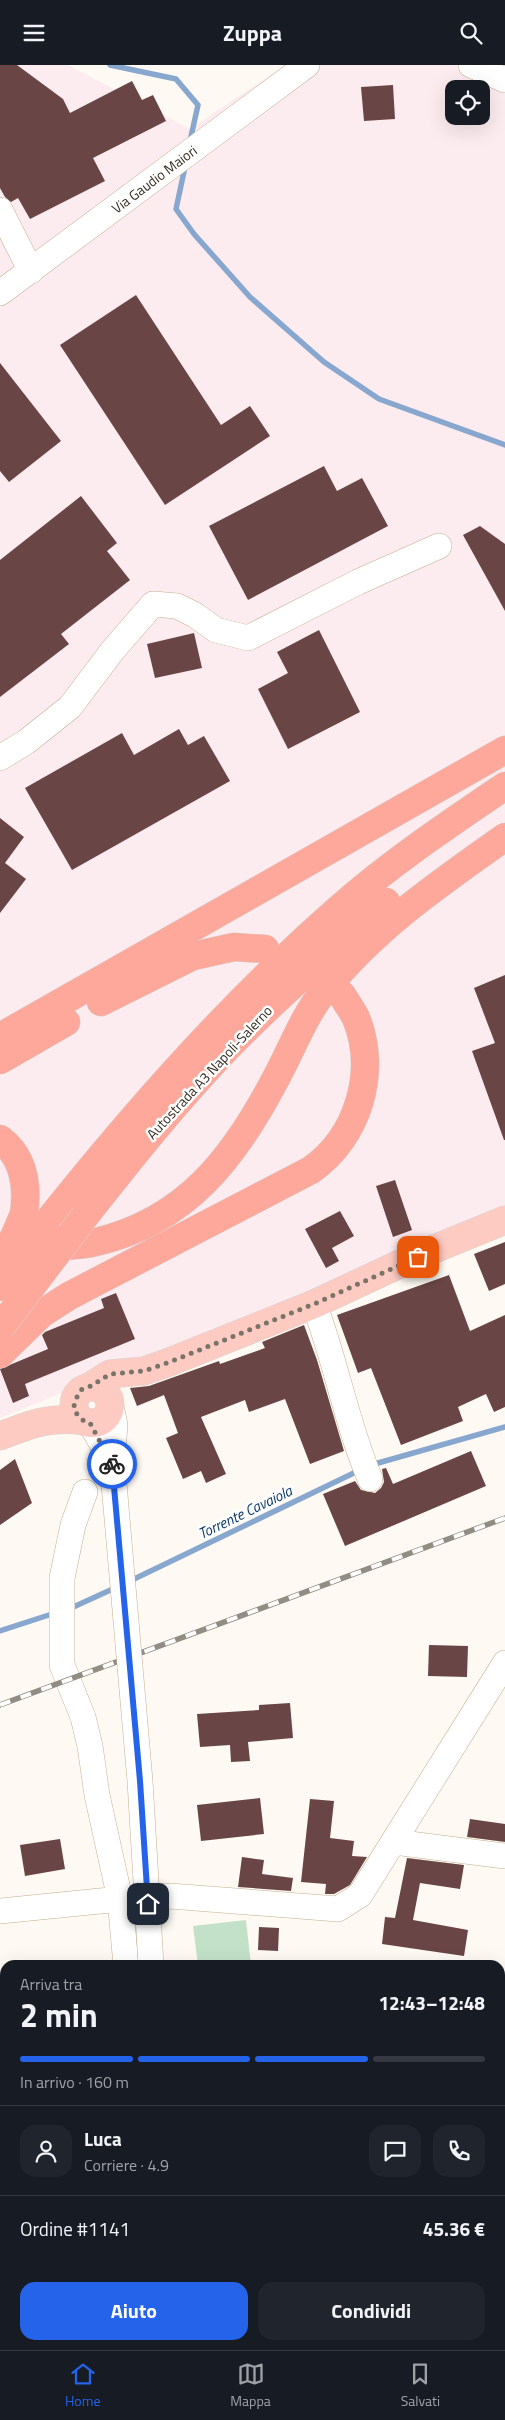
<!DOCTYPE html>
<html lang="it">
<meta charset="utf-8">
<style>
:root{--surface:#171b24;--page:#20242c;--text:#f1f3f6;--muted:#9ea1a6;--line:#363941;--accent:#2563eb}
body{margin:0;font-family:"Titillium Web",sans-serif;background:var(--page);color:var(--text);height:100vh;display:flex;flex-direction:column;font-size:19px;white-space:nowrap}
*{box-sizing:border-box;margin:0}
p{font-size:16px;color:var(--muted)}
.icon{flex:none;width:28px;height:28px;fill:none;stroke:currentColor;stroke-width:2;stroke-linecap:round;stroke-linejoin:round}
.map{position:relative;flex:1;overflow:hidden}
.drawer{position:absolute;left:0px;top:1895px;width:505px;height:390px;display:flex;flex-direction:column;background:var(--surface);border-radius:15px 15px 0 0;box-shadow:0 5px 20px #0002}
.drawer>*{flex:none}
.controls{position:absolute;left:445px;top:15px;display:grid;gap:10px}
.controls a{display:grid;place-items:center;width:45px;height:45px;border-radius:10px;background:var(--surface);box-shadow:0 5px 20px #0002;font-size:25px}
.pin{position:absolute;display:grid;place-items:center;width:42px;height:42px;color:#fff;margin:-21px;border-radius:10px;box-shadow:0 2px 8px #0006}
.courier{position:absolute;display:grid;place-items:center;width:50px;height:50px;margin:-25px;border:4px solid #2563eb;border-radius:50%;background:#fff;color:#222;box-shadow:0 1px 6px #0007}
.headline em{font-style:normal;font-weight:700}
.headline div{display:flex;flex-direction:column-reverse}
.headline{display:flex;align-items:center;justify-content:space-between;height:85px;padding:0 20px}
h1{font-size:32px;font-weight:700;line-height:38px}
.bar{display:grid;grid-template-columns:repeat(4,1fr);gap:8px 5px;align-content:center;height:60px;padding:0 20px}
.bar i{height:6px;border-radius:4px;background:var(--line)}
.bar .on{background:var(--accent)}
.bar p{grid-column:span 4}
.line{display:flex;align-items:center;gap:12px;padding:0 20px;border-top:1px solid var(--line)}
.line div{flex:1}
.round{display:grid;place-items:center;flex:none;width:52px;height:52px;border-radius:15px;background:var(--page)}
.primary-button{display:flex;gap:10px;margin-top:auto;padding:10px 20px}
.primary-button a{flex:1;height:58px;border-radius:15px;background:var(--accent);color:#fff;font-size:20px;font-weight:700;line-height:58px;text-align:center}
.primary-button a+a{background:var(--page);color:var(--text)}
header{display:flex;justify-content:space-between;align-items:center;height:65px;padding:0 20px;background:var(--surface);font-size:22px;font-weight:700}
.menu{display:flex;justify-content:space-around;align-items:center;height:70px;border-top:1px solid var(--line);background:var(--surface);font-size:14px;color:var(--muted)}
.menu a{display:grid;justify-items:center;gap:2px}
.menu .on{color:var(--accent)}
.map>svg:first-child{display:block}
</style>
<header><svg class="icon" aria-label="menu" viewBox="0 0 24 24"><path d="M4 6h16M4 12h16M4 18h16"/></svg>Zuppa<svg class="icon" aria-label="search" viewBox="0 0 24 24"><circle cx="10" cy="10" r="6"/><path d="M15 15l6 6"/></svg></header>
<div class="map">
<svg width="505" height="2285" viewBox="0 0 505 2285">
<rect width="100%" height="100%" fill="#fefaf3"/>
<path fill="#fdecef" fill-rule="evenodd" d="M0,0H68L190,64L285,0H505V1147L0,1353ZM454,24H481V51H454Z"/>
<polygon fill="#c3e1c8" points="246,1855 251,1900 198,1900 193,1861"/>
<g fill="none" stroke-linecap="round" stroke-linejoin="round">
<g stroke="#87a7cf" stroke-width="5.5">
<polyline points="110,0 176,14 198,40 190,76"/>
<polyline points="185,102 176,144 194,169 250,232 324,297 379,334 505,380"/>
<polyline points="371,1400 505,1362"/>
<polyline points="130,1516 360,1405"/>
<polyline points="69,1544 117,1522"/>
<polyline points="0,1566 55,1548"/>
</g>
</g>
<g fill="#694545">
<polygon points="0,0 17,0 63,34 70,48 132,16 142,35 153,30 166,56 93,93 105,116 30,154 18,133 11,137 5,132 0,123"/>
<polygon points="393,20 395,54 364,56 361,22"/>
<polygon points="136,230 221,360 250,341 270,371 165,440 60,280"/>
<polygon points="0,298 61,376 9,417 0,406"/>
<polygon points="324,401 337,426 362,413 388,461 248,535 209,461"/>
<polygon points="81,431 117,478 107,486 130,515 61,569 69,579 0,632 0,495"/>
<polygon points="480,461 505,479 505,546 463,470"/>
<polygon points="319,565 360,647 288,684 258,624 288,608 277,587"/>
<polygon points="194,568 202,603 155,613 147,579"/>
<polygon points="179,664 188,680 204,671 230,716 72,805 25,723 122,668 134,690"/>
<polygon points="0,753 24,772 5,798 26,814 0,848"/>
<polygon points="505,910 505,1075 504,1075 472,986 495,978 474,923"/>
<polygon points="395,1115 412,1165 393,1172 376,1121"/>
<polygon points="340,1146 354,1171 332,1183 339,1196 326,1203 305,1164"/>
<polygon points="505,1177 505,1219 489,1226 474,1189"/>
<polygon points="449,1210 470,1266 505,1250 505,1342 494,1347 486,1329 458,1342 463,1356 401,1380 371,1303 358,1308 337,1250"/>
<polygon points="116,1228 135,1274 25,1319 29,1331 13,1338 0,1304 48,1284 42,1270 45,1267 104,1243 101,1234"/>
<polygon points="304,1260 317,1295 344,1386 310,1399 285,1334 249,1347 245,1335 201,1352 226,1409 206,1418 201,1406 183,1414 166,1373 178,1368 164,1330 137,1341 130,1323 149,1321 219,1296 220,1299 265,1283 262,1277"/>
<polygon points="471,1386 486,1421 345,1481 323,1429 355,1416 361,1425 375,1428 381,1423 384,1417 382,1404 386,1403 393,1419"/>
<polygon points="15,1394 32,1438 0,1460 0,1405"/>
<polygon points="429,1580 468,1581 467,1612 428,1611"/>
<polygon points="290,1638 293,1673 248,1677 250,1696 231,1697 230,1680 200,1682 197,1649 259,1645 259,1640"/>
<polygon points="260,1733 264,1769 201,1776 197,1740"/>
<polygon points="310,1734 334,1736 330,1773 354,1776 352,1791 367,1792 350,1820 334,1829 325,1829 326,1819 301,1817"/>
<polygon points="470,1754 505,1759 505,1777 467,1772"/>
<polygon points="60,1774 65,1804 25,1811 20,1780"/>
<polygon points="242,1792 264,1795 262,1809 293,1813 291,1826 238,1822"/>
<polygon points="407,1793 464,1800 460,1824 420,1818 413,1855 468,1865 464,1891 382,1879 385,1852 395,1853"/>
<polygon points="259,1862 279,1863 278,1886 258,1885"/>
</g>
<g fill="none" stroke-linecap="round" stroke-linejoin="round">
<g stroke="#c2b08f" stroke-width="26">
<g id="minor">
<polyline points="471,0 505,15"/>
<polyline points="0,145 31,206"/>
<polyline points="0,228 307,0"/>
<polyline points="0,693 26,677 70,642 113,585 153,539 177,541 195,550 216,565 248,573 358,517 439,481"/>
<path d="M314,1239C336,1296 346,1357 370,1414"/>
<polyline points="111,1341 115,1360 112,1396"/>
<polyline points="90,1358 112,1396"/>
<polyline points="85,1427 73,1460 62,1513 62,1600 83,1652 90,1681 97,1730 120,1834 126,1900"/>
<polyline points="394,1777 505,1791"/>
<polyline points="0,1846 120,1834 170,1831 338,1844 360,1830 505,1598"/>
<polyline points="500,2130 505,2133"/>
<polyline points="500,2242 505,2242"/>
<polyline points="91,2285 92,2280"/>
</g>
</g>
<g stroke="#d6d4d2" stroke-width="29">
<g id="major">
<polyline points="91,1321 110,1309 144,1306 167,1298 314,1239 417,1191 505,1155"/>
<circle cx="92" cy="1340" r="18"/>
<path d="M0,1371C31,1359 50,1351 84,1356"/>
</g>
</g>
<g stroke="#d6d4d2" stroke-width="29">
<g id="highway">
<polyline points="101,937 193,891 234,882 265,884"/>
<polyline points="0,972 505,685"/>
<polyline points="0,995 66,957"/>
<path d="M0,1074C24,1092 28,1120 24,1149"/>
<path d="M85,1151C130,1094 176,1036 227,983C277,932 331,884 386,837"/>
<path d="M45,1160C136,1046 231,938 341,842C392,797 449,759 505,721"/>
<path d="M44,1183C61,1181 80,1181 96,1177C186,1156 234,1093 275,1015C291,986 303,952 324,926C374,863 440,818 505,772"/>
<path d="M0,1289L41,1249L69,1231L311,1105C358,1072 378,1007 356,953C352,945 346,937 342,930"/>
</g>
</g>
<use href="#minor" stroke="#fff" stroke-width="25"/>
<use href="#major" stroke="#fecbc3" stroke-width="28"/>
<use href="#highway" stroke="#fea89b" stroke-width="28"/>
<g stroke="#928d82" stroke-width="5.5">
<polyline id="rail" points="0,1640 505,1453"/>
</g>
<use href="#rail" stroke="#fff" stroke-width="4" stroke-dasharray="11" stroke-linecap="butt"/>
<g stroke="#c2b08f" stroke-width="26" stroke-linecap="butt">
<polyline id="minor-bridge" points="112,1396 140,1716 151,1900"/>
</g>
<g stroke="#d6d4d2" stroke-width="29" stroke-linecap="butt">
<g id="highway-bridge">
<polyline points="0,1194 14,1172 24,1149"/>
<polyline points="0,1222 45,1160"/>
<polyline points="0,1263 85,1151"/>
</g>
</g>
<use href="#minor-bridge" stroke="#fff" stroke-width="25"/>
<use href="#highway-bridge" stroke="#fea89b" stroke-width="28"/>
</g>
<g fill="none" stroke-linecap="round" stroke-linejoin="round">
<path stroke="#797368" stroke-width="5" stroke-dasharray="0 9" d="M112,1399L90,1358C79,1355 74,1348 74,1337L82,1324L91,1321L110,1309L144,1306L167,1298L314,1239L418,1192"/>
<polyline stroke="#2563eb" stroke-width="6" points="112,1399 140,1716 148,1839"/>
</g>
<g text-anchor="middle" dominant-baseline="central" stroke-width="5" stroke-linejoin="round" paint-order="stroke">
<g font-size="14" fill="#312a1d" stroke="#fff">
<text transform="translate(154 114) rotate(-37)">Via Gaudio Maiori</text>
<text transform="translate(209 1007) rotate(-47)">Autostrada A3 Napoli-Salerno</text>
</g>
<g font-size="15" font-style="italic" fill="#0c396a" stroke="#fff">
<text transform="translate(245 1447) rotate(-26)">Torrente Cavaiola</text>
</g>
</g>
</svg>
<div class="controls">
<a><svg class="icon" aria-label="locate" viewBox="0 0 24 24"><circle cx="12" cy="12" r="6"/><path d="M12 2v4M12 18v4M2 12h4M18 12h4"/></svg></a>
</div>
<div class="pin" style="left:418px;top:1192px;background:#ea580c"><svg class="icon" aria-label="bag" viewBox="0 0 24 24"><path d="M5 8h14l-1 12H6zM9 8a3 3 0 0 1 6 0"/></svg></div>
<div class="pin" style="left:148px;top:1839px;background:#1f2937"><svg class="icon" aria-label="home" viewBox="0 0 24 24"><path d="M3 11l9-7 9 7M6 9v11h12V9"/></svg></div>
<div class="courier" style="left:112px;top:1399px"><svg class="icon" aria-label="bike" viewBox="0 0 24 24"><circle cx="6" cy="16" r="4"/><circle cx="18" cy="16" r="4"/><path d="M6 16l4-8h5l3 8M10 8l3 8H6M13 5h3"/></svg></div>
<section class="drawer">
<div class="headline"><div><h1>2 min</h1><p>Arriva tra</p></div><em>12:43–12:48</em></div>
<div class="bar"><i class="on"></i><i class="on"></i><i class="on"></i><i></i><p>In arrivo · 160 m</p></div>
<div class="line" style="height:90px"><a class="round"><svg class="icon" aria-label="person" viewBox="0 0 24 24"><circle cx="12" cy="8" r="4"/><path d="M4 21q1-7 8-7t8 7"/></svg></a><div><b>Luca</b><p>Corriere · 4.9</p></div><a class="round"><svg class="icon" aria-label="chat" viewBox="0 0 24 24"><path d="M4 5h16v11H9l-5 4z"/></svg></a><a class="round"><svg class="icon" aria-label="phone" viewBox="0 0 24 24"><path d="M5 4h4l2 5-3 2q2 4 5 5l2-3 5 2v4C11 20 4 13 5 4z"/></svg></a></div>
<div class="line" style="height:65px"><div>Ordine #1141</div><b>45.36 €</b></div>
<div class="primary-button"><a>Aiuto</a><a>Condividi</a></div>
</section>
</div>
<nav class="menu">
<a class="on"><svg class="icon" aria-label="home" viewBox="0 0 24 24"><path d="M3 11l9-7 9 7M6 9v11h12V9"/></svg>Home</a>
<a><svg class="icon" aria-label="map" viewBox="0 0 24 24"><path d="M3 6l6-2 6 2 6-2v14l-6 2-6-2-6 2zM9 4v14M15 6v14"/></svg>Mappa</a>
<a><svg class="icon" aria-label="saved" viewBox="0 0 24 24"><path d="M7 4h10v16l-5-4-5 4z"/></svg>Salvati</a>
</nav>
